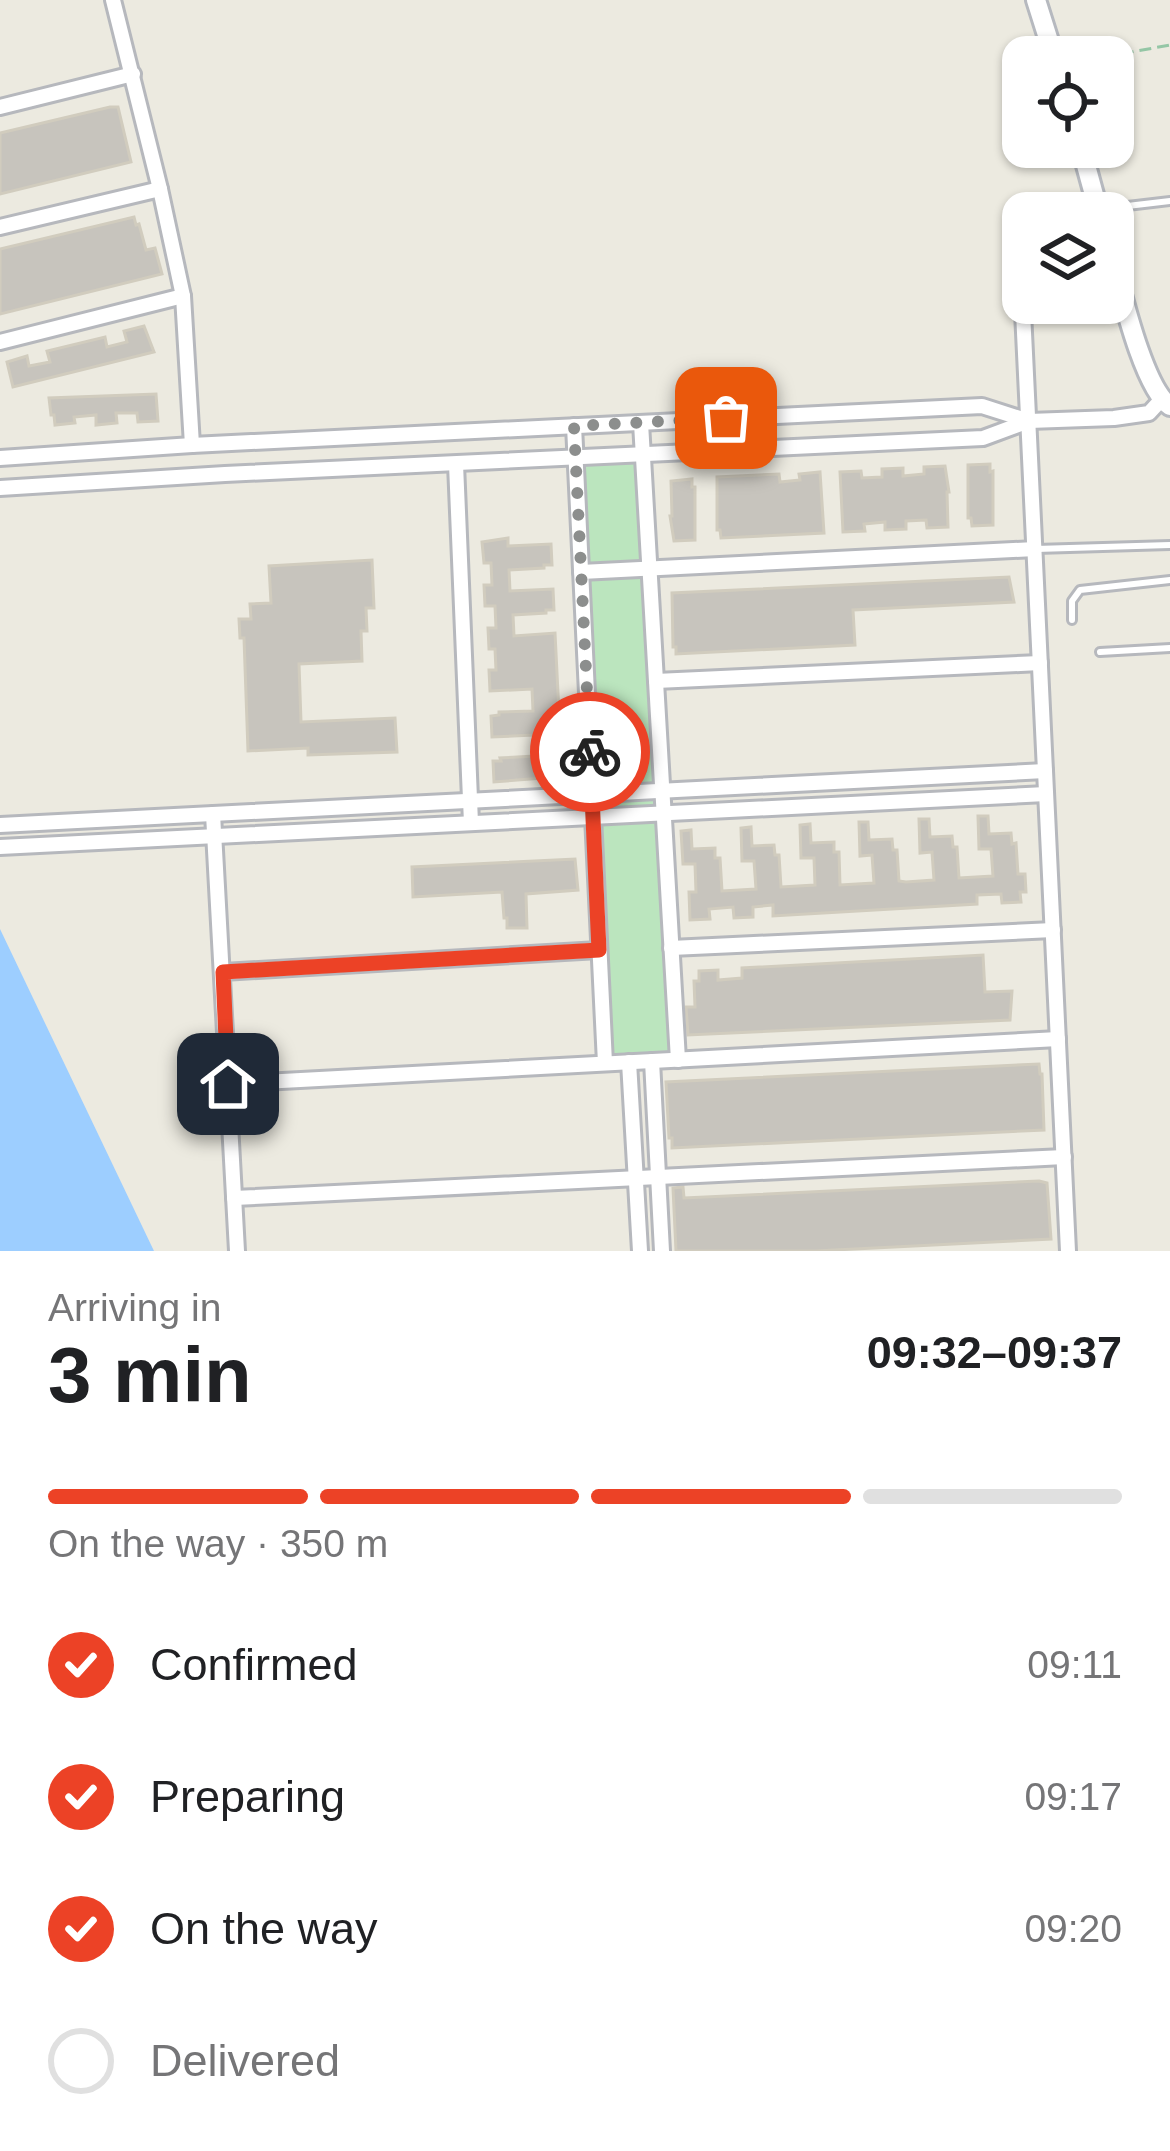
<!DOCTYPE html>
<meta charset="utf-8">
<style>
:root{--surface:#fff;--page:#f2f2f2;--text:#202124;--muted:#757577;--line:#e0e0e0;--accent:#ec4226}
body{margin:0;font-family:Arial,sans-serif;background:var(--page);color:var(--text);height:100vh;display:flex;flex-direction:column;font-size:45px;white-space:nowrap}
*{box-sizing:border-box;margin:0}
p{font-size:39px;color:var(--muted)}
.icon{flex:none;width:66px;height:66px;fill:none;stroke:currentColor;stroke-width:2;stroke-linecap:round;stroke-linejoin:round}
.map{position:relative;height:1251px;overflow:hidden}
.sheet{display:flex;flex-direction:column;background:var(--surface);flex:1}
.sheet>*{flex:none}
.buttons{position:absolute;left:1002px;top:36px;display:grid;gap:24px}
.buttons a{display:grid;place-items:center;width:132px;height:132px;border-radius:24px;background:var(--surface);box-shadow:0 3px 9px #0004;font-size:60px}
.pin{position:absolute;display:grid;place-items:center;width:102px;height:102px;color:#fff;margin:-51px;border-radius:24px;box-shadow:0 6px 18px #0006}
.courier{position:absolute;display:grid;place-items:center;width:120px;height:120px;margin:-60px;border:9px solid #ec4226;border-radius:50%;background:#fff;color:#222;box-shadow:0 3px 15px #0007}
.summary em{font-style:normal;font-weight:700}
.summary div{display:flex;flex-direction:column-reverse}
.summary{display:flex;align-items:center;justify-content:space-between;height:204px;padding:0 48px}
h1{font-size:78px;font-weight:700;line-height:90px}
.bar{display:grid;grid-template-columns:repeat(4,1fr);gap:18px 12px;align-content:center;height:144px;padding:0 48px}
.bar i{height:15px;border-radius:9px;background:var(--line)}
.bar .current{background:var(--accent)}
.bar p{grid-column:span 4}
ol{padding:0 48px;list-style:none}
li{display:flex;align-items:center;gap:36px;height:132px}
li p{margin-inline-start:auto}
li .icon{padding:12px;border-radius:50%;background:var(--accent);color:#fff;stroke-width:4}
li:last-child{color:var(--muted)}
li i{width:66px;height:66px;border:6px solid var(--line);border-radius:50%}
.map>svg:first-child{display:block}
</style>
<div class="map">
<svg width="1170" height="1251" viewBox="0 0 1170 1251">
<rect width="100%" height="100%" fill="#eceae0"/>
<polygon fill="#bbe5be" points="643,453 678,1060 605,1063 576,457"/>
<polygon fill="#9dceff" points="0,929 154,1251 0,1251"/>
<g fill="#c7c4bd" stroke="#d1ccbe" stroke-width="3">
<polygon points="110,107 118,107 131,162 0,194 0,133"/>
<polygon points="134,217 136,225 139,224 146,250 155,248 162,274 0,314 0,249"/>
<polygon points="144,326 154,352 13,387 7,362 27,356 29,366 50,362 47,351 105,337 107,347 127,342 124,331"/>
<polygon points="156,394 158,421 138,422 137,413 116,413 117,423 96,425 96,415 74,417 75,423 55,425 54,415 51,415 49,398"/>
<polygon points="990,464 990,472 993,471 993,525 972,526 971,518 968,518 968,465"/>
<polygon points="945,466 949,492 947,492 948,527 927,528 926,520 906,521 906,529 885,530 885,522 864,524 865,531 843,532 840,472 861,471 862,478 882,477 882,469 903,468 903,476 924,474 924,467"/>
<polygon points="820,472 824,533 721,538 720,530 717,530 717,477 779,474 780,482 800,480 799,474"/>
<polygon points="692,479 692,487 695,487 695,540 674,541 670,516 672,516 671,481"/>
<polygon points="508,538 508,546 551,544 552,565 544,565 544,568 509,570 510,591 553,589 554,610 546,610 546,613 513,615 514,636 555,633 560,733 552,734 554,753 562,753 563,774 555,774 555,777 494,782 493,761 501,761 500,758 535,756 534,735 492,737 491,716 499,715 499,712 533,711 532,689 490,691 489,670 496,670 495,649 489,649 488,628 496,628 495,606 485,606 484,585 492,585 491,563 484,563 482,542"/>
<polygon points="372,560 374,608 366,608 367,631 361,631 362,661 299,664 301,722 395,718 397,752 308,755 308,748 248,751 244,638 240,638 239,619 251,619 250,604 271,603 269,566"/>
<polygon points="1009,577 1014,602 853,610 855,645 676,654 676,647 673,647 672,593"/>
<polygon points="978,816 988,816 989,834 1011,833 1012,844 1016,843 1018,874 1025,874 1026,892 1020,892 1021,902 1002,903 1001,894 977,895 977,904 773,916 773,905 753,907 753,917 734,918 733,907 709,909 710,919 690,920 689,892 696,892 695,864 683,864 681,831 691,830 692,849 715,848 715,858 720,858 722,891 756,889 754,861 742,861 741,828 751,827 752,846 774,845 775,855 779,855 781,887 815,885 814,858 801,858 800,825 810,824 811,843 834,842 834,852 839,852 840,885 874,883 872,855 860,856 859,822 868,822 869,840 892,839 893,850 897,850 899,881 906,882 934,880 932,852 920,853 919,819 929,819 930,837 952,836 953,847 957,847 959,878 993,876 991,849 979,849"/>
<polygon points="575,859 578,890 526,894 527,928 507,928 507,918 504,918 502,892 413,897 412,867"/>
<polygon points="983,955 985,992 1012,991 1010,1020 688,1035 686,1007 695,1007 694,981 699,981 699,971 718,970 718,980 742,978 742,968"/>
<polygon points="1039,1064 1040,1074 1042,1074 1044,1130 672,1148 672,1138 669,1138 666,1082"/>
<polygon points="1039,1181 1047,1183 1051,1239 815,1251 676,1251 673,1188 683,1187 684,1198"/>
</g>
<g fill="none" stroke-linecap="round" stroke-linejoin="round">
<g stroke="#b6b8bd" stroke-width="12">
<g id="lane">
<polyline points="1102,209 1170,201"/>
<polyline points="1036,549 1170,545"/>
<polyline points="1072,620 1072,601 1080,590 1170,580"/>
<polyline points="1100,652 1170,648"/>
</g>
</g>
<g stroke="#b6b8bd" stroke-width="20">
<g id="street">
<polyline points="113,0 160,189 183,296 192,445"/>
<polyline points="0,107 133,74"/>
<polyline points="0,227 160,189"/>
<polyline points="1021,270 1068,1251"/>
<polyline points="0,342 183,296"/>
<polyline points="641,423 678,1060"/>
<polyline points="574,426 605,1063"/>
<polyline points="0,458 192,445 982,406 1029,421"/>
<polyline points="456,464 471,823"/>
<polyline points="0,488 225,474 983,438 1029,421 1114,418 1149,413 1161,400"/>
<polyline points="581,572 1035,549"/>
<polyline points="656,681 1040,663"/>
<polyline points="213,814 237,1251"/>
<polyline points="0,825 1045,771"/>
<polyline points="0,847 1046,794"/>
<polyline points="671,948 1053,930"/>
<polyline points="223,972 599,950"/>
<polyline points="652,1061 662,1251"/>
<polyline points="629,1062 640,1251"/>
<polyline points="228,1084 1058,1039"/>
<polyline points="234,1198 1064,1157"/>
</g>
</g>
<g stroke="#b6b9bf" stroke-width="24">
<g id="secondary">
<polyline points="1036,0 1054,57"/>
<polyline points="1081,147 1099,213"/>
<path d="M1113,261C1122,294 1144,389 1170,406"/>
</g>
</g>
<polyline stroke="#94c6a5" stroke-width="3" stroke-dasharray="12 6" stroke-linecap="butt" points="1104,57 1170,45"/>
<use href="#lane" stroke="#fff" stroke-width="6"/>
<use href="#street" stroke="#fff" stroke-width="14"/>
<use href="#secondary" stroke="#fff" stroke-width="18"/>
</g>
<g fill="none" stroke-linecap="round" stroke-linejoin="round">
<polyline stroke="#8c8e8d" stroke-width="12" stroke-dasharray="0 21.6" points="590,752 574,426 726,418"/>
<polyline stroke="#ec4226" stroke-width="15" points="228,1084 223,972 599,950 590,752"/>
</g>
</svg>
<div class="buttons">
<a><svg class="icon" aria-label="locate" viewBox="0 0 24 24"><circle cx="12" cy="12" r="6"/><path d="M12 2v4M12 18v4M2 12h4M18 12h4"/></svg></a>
<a><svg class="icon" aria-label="layers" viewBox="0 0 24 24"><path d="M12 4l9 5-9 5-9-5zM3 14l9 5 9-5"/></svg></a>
</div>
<div class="pin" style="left:726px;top:418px;background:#ea580c"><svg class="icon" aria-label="bag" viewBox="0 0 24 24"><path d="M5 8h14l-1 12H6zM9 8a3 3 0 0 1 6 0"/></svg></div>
<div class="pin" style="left:228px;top:1084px;background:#1f2937"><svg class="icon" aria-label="home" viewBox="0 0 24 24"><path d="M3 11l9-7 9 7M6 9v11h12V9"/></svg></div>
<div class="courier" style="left:590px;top:752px"><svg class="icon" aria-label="bike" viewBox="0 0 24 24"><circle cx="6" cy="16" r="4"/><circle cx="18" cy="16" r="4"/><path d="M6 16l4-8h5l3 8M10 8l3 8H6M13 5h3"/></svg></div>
</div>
<section class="sheet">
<div class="summary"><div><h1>3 min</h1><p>Arriving in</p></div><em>09:32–09:37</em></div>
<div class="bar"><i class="current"></i><i class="current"></i><i class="current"></i><i></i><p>On the way · 350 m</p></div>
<ol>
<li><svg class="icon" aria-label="check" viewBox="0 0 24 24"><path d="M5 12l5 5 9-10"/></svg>Confirmed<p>09:11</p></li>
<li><svg class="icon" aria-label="check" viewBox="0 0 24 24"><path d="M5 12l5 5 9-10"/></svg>Preparing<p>09:17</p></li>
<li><svg class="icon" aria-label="check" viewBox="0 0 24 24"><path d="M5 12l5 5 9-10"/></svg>On the way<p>09:20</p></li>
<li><i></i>Delivered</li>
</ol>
</section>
